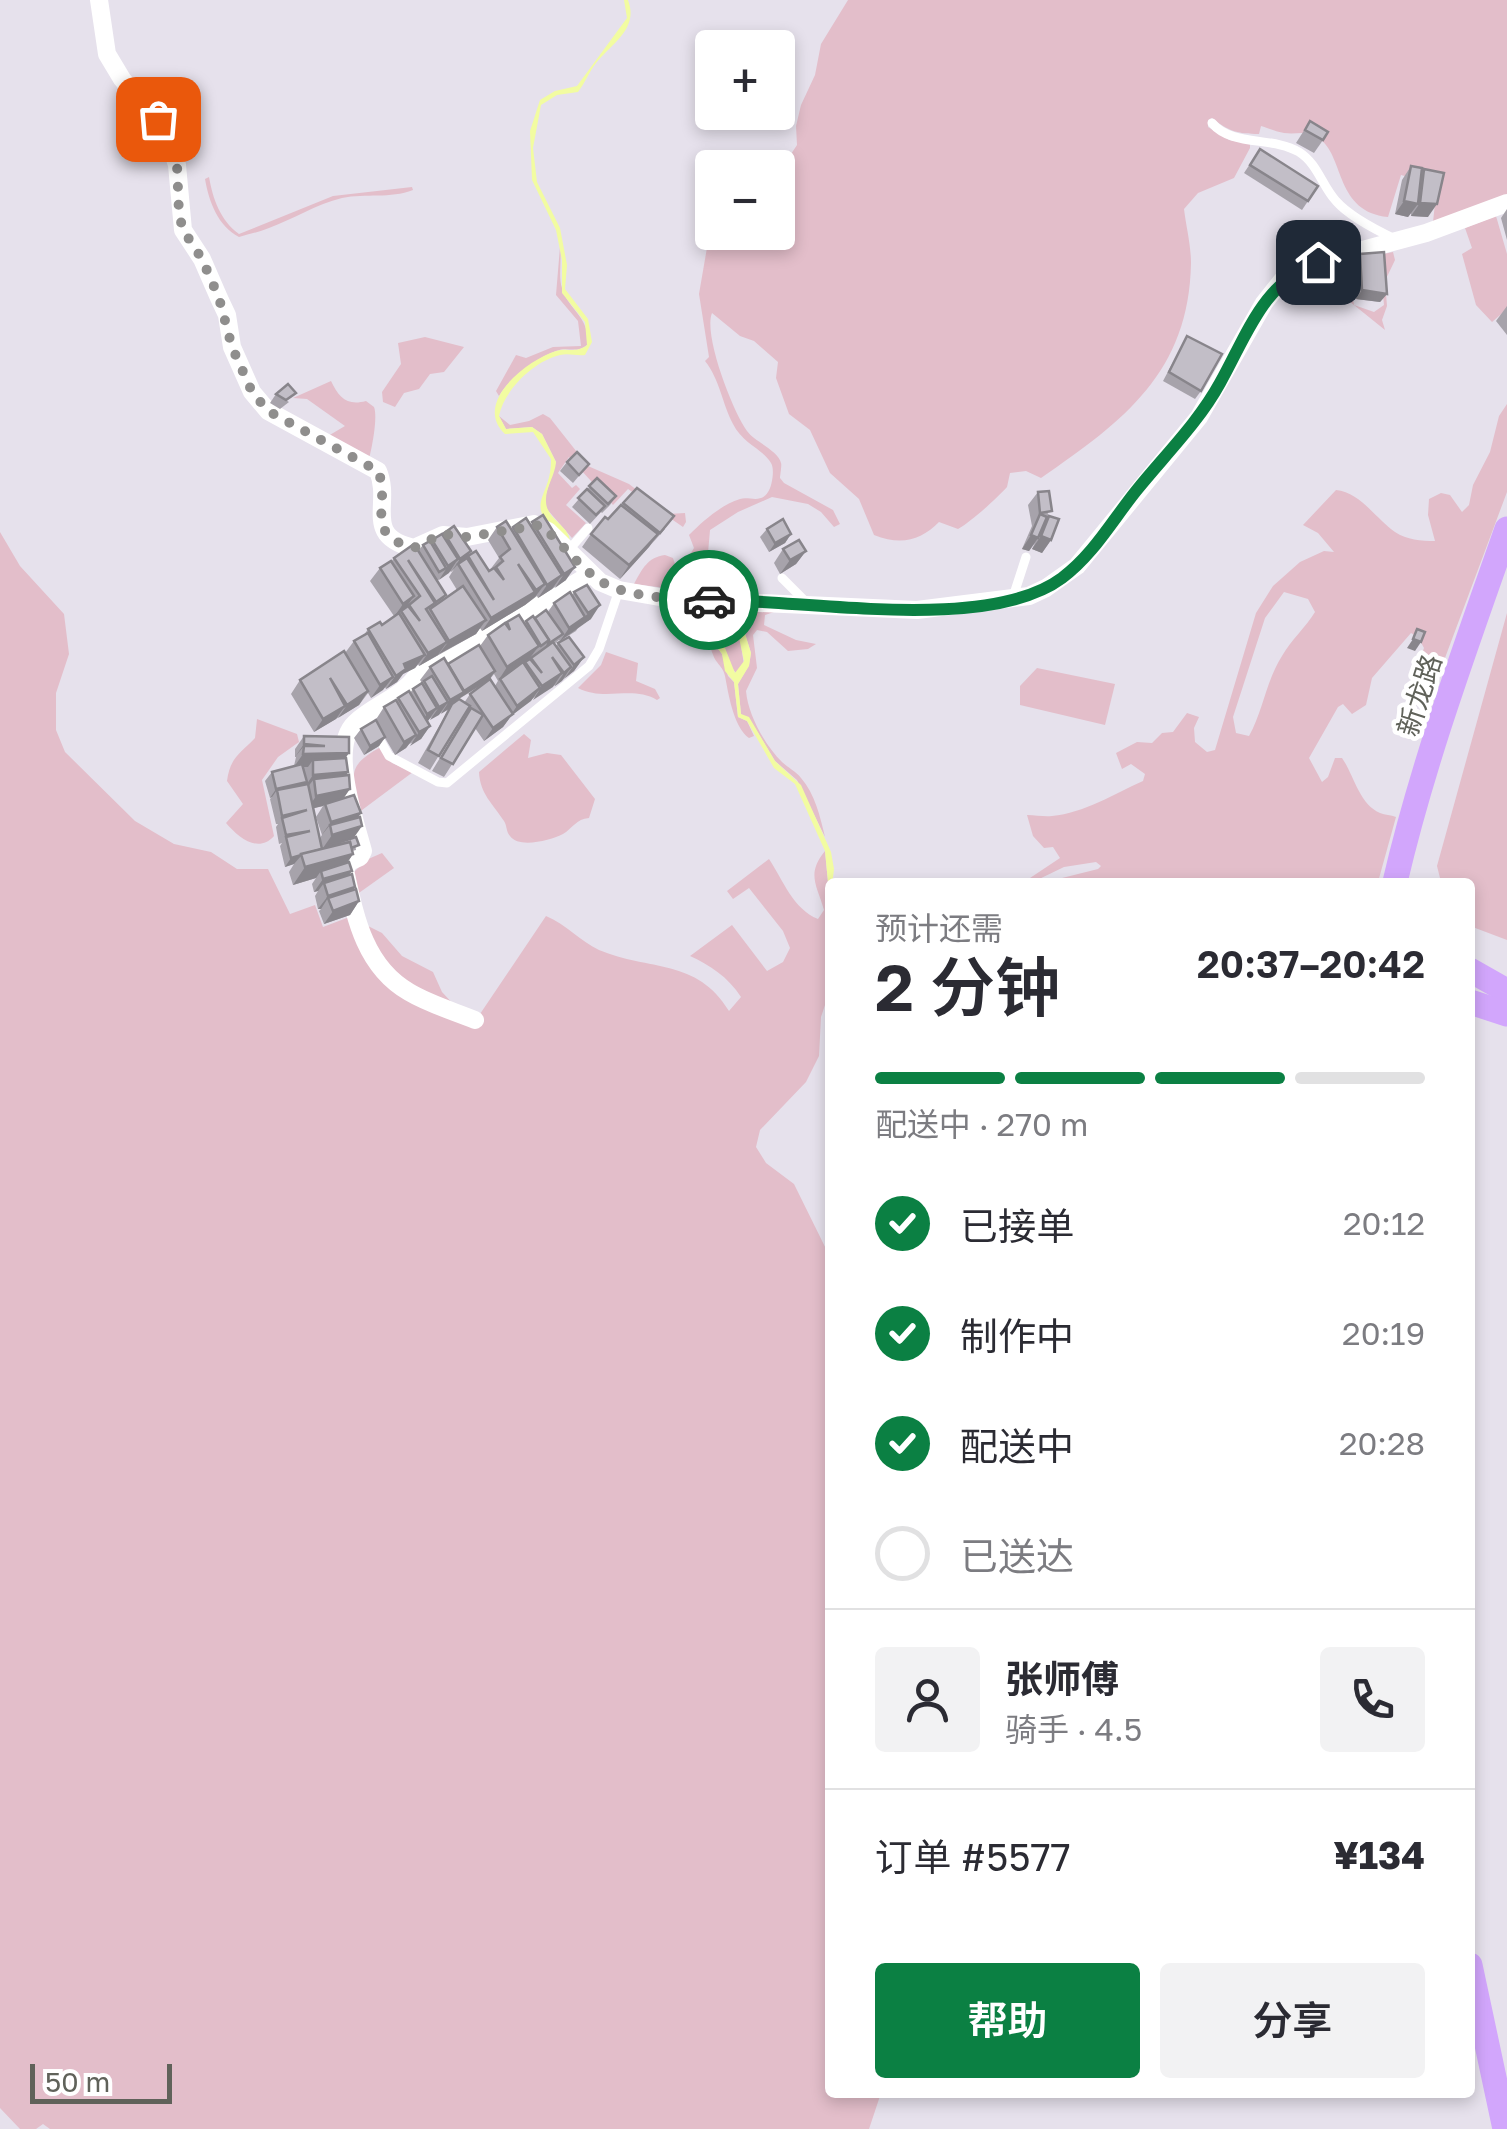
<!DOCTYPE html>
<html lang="zh">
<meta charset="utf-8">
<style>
:root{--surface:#fff;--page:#f2f2f3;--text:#2b2b33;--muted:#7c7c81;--line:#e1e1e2;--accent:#0b8043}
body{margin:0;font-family:"Golos Text","Noto Sans SC",sans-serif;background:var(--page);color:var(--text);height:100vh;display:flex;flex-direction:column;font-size:38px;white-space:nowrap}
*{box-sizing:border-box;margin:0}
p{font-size:32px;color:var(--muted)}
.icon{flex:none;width:55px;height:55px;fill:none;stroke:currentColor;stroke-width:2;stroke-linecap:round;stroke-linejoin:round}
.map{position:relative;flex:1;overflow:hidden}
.panel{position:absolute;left:825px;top:878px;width:650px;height:1220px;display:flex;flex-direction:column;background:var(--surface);border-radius:10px;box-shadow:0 5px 15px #0003}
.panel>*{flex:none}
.tools{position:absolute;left:695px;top:30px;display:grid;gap:20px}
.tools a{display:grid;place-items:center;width:100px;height:100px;border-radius:10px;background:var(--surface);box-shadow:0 5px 15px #0003;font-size:50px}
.scale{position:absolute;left:30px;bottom:25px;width:142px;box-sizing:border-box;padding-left:10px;border:5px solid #60625a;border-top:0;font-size:28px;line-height:35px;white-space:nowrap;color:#60625a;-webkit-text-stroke:8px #fff;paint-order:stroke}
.pin{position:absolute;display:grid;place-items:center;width:85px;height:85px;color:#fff;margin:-42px;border-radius:20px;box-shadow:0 5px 15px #0006}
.courier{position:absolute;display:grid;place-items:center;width:100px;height:100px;margin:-50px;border:8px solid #0b8043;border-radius:50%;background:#fff;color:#222;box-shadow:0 2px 12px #0007}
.headline em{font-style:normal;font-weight:600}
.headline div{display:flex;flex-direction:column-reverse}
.headline{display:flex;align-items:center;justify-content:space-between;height:170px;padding:0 50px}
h1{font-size:65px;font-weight:600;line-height:75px}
.bar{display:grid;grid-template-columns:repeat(4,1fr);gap:15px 10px;align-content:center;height:120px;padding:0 50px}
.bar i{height:12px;border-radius:8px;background:var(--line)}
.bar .current{background:var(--accent)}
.bar p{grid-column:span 4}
.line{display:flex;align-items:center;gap:25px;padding:0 50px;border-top:2px solid var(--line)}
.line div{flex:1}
.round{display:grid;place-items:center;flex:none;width:105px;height:105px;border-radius:10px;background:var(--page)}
ol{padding:0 50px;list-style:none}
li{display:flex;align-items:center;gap:30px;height:110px}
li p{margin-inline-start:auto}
li .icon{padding:10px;border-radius:50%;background:var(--accent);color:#fff;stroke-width:4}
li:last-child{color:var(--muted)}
li i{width:55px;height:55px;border:5px solid var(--line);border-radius:50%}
.primary-button{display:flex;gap:20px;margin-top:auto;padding:20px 50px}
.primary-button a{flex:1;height:115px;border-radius:10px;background:var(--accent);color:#fff;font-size:40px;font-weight:600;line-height:115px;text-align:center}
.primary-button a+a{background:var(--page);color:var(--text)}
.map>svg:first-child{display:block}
</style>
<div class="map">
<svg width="1507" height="2129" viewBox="0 0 1507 2129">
<rect width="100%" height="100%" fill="#e6e1ec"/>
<g fill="#e3beca" fill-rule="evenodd">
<path d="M848,0H1507V196L1433,222L1437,185L1401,175L1388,217C1336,212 1344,158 1321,140C1307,129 1299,135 1284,133C1277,132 1268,128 1261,126L1259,134C1238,134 1228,131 1212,118L1208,120V127L1229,140L1250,144V148L1234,178L1198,193L1184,209C1186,226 1191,245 1191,263C1189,372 1124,421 1041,478L1026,471L1010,473L1007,487C996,499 972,521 958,529L939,522C921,540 902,546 874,535L859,499L830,473L810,430L789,414L776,378L778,362L754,341L740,336L712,313C703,335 733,412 747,431C755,442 779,451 781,463C782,464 780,477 780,478L784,483L833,510L840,524L834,527L821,512L808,504L772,497L738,512L710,530L708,553L722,565L731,591L693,594L672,589L675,578L694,548L689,535C703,521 721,505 740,499C749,496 761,504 768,492C772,487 775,469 771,463C763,449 743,444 733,424C722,403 720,380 705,361L709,357L699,294L709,236L716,238L719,232H778L782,189L791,154L797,145L796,126L801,105L815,75L821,44Z"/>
<path d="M209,177C213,199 220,220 239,234L333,196L412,187L413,190C390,199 366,193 342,198C316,204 294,219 269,228C259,232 249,234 239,237C218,226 209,202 205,179Z"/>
<polygon points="1496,216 1507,254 1507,309 1492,322 1476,305 1462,254 1472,248 1465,228"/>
<path d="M560,247C562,260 558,276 562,288C569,311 591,318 587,345C576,354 568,346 556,351C536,358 509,378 499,396L496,391L516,355L526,358L553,347L581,346L578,321L556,295Z"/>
<polygon points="1393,252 1395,260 1385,281 1387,306 1382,320 1385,330 1313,272 1347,263 1354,305 1374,312 1384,305 1379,255"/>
<polygon points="425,337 464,347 444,372 430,374 419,389 404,393 395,407 383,402 382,392 401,364 398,343"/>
<path d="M331,381C339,398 347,406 366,401L374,407C378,417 372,448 369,459L328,436L345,426L307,399L293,398Z"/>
<path d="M1507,404V492L1436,682L1416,669L1424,648L1418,637L1411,633L1372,678L1366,705L1352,714L1343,704L1338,707L1309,758L1322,782L1328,777L1335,758H1342C1354,775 1359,804 1380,813C1385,815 1391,815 1396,817L1378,882H1046L1098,869L1101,866L1096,862L1064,867L1033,882H1024L1060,858L1053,847L1044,848L1033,836L1027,815C1036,815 1044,817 1052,816C1084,813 1114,794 1143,781L1145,774L1131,764L1122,769L1116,753L1137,742L1152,743L1162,733L1173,732L1187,713L1199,717L1194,728L1195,742L1207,752L1215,750L1256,613L1273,586L1300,562L1324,551L1334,552L1318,533L1303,525L1336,490C1360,492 1376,519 1395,532C1407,540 1421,541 1435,541L1428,515L1429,499L1441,493L1450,495L1462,512L1469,505L1473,485L1490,452L1499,416ZM1284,592L1308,599L1315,612C1306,627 1291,640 1282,656C1266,681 1263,711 1249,736L1236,733L1233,717L1265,618Z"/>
<polygon points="543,414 550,418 588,466 629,484 668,514 685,513 686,522 683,527 628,489 613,505 569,457 558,473 572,488 576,485 580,489 566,505 586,523 572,538 546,508 545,497 556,462 542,434 532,427 506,429 499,416 510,425 529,421"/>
<path d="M0,532L20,566L64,614L69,654L56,693V730L65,752L135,821L174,844L211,852L237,869H268L290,914L315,905L323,927L352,916L366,959L478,1024L484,1022L480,1014L546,916C566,924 580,941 599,950C649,971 697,958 729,1011L741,997C728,977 710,965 690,956L732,925L767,971L783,962L790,948L783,931L749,888L733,899L727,891L769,859C783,880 793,909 818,919L824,910C817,885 806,874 825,851L830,903V990L821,1017L819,1056L806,1082L760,1130L756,1147L766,1163L794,1184L830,1257V2092L881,2093L869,2129H50L43,2124L36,2129H20L0,2108Z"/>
<path d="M665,555L673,558L675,564L668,575L665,588L634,584C642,569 648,557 665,555Z"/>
<path d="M735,609L777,611L765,615L764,625L796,640L816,644L808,649L788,651L767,632L757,630L753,635L757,668L746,691C748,715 765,745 782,762C788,768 796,771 801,778C815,794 820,816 825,837L797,780L775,761L752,723L741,714L738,684L749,665L751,653L742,624L739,632L744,665L737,674L732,668L723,643L697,612Z"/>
<path d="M682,612H690L722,654L728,676L734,682L738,717L747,721L754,736L749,738C733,727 728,691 725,676C723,668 721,668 717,662C712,656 712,648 707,641C699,630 688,627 682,612Z"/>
<polygon points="1507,613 1507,940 1470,926 1470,882 1441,882 1437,866"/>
<path d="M606,652L638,663L636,681L655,689L660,698L657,700C632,685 605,702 578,688L601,665Z"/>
<polygon points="1037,668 1115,684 1105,725 1020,705 1020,686"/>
<path d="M257,719L297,734L299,742L278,757L262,780L274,836C258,854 238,837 226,823L243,804L227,781C230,757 241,753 255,738Z"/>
<path d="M524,734L531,740L528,758L547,753L561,755L595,799L589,818C576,819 573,828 563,834C551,840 519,849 510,836C506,832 507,825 504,821C493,804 480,794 479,772Z"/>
<path d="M381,747L392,763L413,772L358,813C354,775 344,767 381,747Z"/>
<polygon points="382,853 394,868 356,895 353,873 366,860"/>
<polygon points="366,925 382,933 402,956 433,972 442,992 455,1006 417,990 376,954"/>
</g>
<g fill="#f2fca1">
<path d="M624,0H628C639,29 612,43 596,63C589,72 585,83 578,92L557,95L541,105L533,148L537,182L560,228L567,265L565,289L588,319L592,342L585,355C576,356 569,353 560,355C534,361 504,390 499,416L506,429L532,427L542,434L556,462C555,476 545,488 546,502C547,520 570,526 570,542C517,504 552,501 551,459L533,432L505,434C472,403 527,360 556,351C568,347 576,354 587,345L585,322L562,293V260L556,230L532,180L530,131L540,100L555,91L577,86L627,18Z"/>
<polygon points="690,612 697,612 723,643 735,673 744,661 735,619 743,627 751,653 749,666 738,684 741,714 749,717 775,761 801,785 831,852 834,869 830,903 825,851 795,784 774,768 747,721 738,717 734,682 725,671 722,654"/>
</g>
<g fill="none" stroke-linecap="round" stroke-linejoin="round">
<g stroke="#fff" stroke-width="9">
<path d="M1212,123C1232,147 1272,136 1299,152C1318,164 1322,186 1336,201C1350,217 1376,230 1395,239"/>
<polyline points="567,552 588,528"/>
<polyline points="782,578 805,601"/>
<polyline points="1013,597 1026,557"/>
<polyline points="364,712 389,756 438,782 447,783 589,666 599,649 619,590"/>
</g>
<g stroke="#fff" stroke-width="18">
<path d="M99,0L107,54L122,79L167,133L177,165L183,230L202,259L219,298L227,315L232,347L252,392L268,411L378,471C392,504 362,536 414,548L443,535L467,537L534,524L548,531L600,582L619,590L671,599L917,610L1029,596L1046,588L1077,566L1199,417L1264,303L1284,278L1318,262L1426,233L1507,203"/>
<path d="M475,1020C453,1011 429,1004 409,992C364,966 355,916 345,870L349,862L360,857L363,851C355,821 329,747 355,723C374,705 400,698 416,677L591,574"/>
</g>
<g stroke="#d2a6fc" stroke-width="25">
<path d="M1395,882C1423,762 1466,646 1507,529"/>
<polyline points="1470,970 1507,991"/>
<polyline points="1470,1002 1507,1014"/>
<polyline points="1470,1965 1505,2129"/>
</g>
</g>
<g fill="#a7a3ab" fill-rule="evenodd">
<polygon points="1310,121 1323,140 1314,153 1296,143"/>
<polygon points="1260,149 1318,186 1302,210 1244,173"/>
<polygon points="1411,166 1421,173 1424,169 1428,217 1411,216 1411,213 1408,217 1395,214 1402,180"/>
<polygon points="1507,209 1507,240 1501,218"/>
<polygon points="1360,254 1387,294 1380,302 1356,299 1353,263"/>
<polygon points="1507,306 1507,335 1496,321"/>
<polygon points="1187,336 1201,391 1195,399 1163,381"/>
<polygon points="276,394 289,402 280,409 270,403"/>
<polygon points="567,462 589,464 573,483 560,471"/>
<polygon points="597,478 616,496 610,505 602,513 601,512 590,524 572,507"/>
<polygon points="637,488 665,529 620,579 582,547 591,534 608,519"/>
<polygon points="1038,492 1049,516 1051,540 1042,553 1032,549 1035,543 1029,551 1022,549 1032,526 1028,505"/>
<path d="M543,515L566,580L538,598L537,596L525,605L482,631L480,628L476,634L419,666L418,664L415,668L403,674L397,682L386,689L385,687L371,698L368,693L359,705L314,732L291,694L300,680L345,653L354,641L364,635L368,629L382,625L394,616L370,581L380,568L391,562L394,558L418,551L423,545L442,535L444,533L471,551L465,559L468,556L489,571L499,558L488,540L497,527L511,529L513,527L530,525ZM454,569L449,577L457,590L442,601L446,595L437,581L450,571L451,572Z"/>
<polygon points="767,529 791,534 785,543 769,552 760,537"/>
<polygon points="783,549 806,551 796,564 780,574 774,563"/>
<path d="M574,592L591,619L579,626L576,631L560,641L559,640L554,644L556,647L558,643L584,657L574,671L555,686L554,685L532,699L511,716L503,727L484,741L475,728L444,777L432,771L466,715L465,713L430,770L418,763L449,709L429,719L427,721L430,726L421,739L409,744L406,748L395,755L385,738L379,746L364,755L354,738L361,729L375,721L384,707L396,701L398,698L410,693L413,689L422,683L420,680L430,667L448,664L480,646L488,635L507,622L524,623L548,612L554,603L572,596ZM494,674L498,681L499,679L495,686L490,679ZM483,684L470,694L464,703L459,699Z"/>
<path d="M304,736L345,758L348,772L346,775L344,798L361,813L358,818L354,837L356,850L352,851L353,854L347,863L349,875L355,887L353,890L359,901L350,915L324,924L319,911L321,909H318L315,896L318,891L314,892L312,884L316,878L293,885L289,872L294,864L285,867L280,846L282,843L279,844L276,827L278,824H276L270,799L272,797L270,798L265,781L272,772L294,766L296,757H295V749ZM323,806L316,817L322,835L320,838L322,849L313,808Z"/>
</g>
<g fill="#88858b">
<polygon points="1404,201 1418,204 1408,217 1395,214"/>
<polygon points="1420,203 1437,204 1428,217 1411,216"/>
<polygon points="1362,290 1387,294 1380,302 1356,299"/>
<polygon points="658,534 649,547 620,579 629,565"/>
<polygon points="791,534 785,543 769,552 775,543"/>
<polygon points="1031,535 1038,538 1029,551 1022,549"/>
<polygon points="1041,536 1051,540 1042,553 1032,549"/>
<polygon points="471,551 462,564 458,564 451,572 460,559"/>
<polygon points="806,551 796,564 780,574 790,560"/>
<polygon points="458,559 449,573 439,580 448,566"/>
<polygon points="575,567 566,580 555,588 564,574"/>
<polygon points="562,575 552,589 538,598 547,585"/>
<polygon points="545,584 535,597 525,605 482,631 491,618"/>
<polygon points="414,596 405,609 394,617 403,604"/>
<polygon points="600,605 591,619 560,641 569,628"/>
<polygon points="486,620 476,634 439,654 449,641"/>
<polygon points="1413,639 1421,642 1415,651 1407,648"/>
<polygon points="447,642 438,655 419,666 428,653"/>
<polygon points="539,646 529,659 498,681 507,667"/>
<polygon points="425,655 415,668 403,674 397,682 386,689 404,664"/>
<polygon points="584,657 574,671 565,678 574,665"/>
<polygon points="571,667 562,681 555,686 564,673"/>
<polygon points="495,671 489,680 460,698 455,705 441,714 450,700"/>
<polygon points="562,673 553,687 533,700 542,686"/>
<polygon points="393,677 383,690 371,698 380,685"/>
<polygon points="540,688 531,701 511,716 503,727 484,741 493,728 510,716 517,706"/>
<polygon points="368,691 359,705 338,718 347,705"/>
<polygon points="448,702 439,715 430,720 439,707"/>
<polygon points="345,706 336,719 314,732 323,719"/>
<polygon points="437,708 428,721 418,727 427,714"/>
<polygon points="430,726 421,739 410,746 419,732"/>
<polygon points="416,735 406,748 395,755 404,742"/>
<polygon points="385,737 379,746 364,755 370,746"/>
<polygon points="304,744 349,753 340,766 313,760 308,767 294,767 303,754 304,746 295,757"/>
<polygon points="348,772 339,786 314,779 307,788 304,788 313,775"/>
<polygon points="307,782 300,790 277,790 272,797 270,798 276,789"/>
<polygon points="350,789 341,802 325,804 323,806 307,810 316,796"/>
<polygon points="361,813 351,827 330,825 321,836 331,822"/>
<polygon points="362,826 353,839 323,848 332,835"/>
<polygon points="353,854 341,872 321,871 316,878 293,885 305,867"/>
<polygon points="301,856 294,864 285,867 291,858"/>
<polygon points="352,871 342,884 324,883 318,891 314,892 323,879"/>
<polygon points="355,887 346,900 328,898 321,909 318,909 328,896"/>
<polygon points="359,901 350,915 324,924 333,911"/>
</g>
<g fill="#c2bec7" stroke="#88858b" stroke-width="2.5">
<polygon points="1310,121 1328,132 1323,140 1305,130"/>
<polygon points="1260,149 1318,186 1308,201 1250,165"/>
<polygon points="1411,166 1422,168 1418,204 1404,201"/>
<polygon points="1424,169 1444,173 1437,204 1420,203"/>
<polygon points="1384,252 1387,294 1362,290 1360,254"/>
<polygon points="1187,336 1222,354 1201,391 1169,372"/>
<polygon points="288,384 296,393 286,400 276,394"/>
<polygon points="577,452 589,464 579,475 567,462"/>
<polygon points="597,478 616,496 608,504 589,486"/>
<polygon points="637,488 674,516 660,533 623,503"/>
<polygon points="587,489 605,506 596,515 578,498"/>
<polygon points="1049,491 1052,511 1040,513 1038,492"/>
<polygon points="621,505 658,534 629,565 591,534 605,517 608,519"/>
<polygon points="1040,514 1047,517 1038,538 1031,535"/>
<polygon points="543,515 575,567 564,574 532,522"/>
<polygon points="1049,516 1059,519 1051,540 1041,536"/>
<polygon points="526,518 562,575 547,585 513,527"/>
<polygon points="783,519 791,534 775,543 767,529"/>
<polygon points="506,521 545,584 536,590 518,564 535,592 491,618 458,564 467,558 494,600 468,556 476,551 489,571 494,568 504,580 496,567 503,561 500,557 510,549 497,527"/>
<polygon points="454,526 471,551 460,559 444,533"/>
<polygon points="442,534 458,559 448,566 432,540"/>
<polygon points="799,540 806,551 790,560 783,549"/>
<polygon points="430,541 446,568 439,572 423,545"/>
<polygon points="414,544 446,595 436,602 408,560 435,603 426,609 447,642 428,653 401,611 408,606 420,621 409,605 420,596 394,558"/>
<polygon points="391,561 414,596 403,604 380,568"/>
<polygon points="587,585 600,605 588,613 574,592"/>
<polygon points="463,586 486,620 449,641 430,609"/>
<polygon points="570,592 585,617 569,628 554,603"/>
<polygon points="546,610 563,634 548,644 549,640 535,618"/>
<polygon points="399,613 425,655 404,664 406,669 396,676 368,629 380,622 382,625"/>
<polygon points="519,615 539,646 507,667 488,635 505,623 510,630 507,622"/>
<polygon points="533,616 549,640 541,646 526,621"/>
<polygon points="1417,629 1425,632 1421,642 1413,639"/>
<polygon points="368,633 393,677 380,685 354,641"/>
<polygon points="569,637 584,657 574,665 558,643"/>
<polygon points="553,642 571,667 564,673 552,657 562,673 542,686 525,662 530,659 542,673 531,658"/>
<polygon points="479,645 495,671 464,691 448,664"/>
<polygon points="344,651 368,691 347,705 330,678 345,706 323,719 300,680"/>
<polygon points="444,658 464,692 450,700 430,667"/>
<polygon points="523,662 540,688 517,706 500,679"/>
<polygon points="432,676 448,702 439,707 424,681"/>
<polygon points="490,679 513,714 493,728 470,694"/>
<polygon points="422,683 437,708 427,714 413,689"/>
<polygon points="409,691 430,726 419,732 398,698"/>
<polygon points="459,699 470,706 439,756 428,750 452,704"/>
<polygon points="396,700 416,735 404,742 384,707"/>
<polygon points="471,708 483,715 453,764 441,758"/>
<polygon points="376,720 385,737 370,746 361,729"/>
<polygon points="304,736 349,737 349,753 303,754 304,746 325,746 304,744"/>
<polygon points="346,758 348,772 313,775 313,760"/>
<polygon points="302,764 307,782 276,789 272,772"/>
<polygon points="349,775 350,789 316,796 314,779"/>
<polygon points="308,784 322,849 291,858 286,837 310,831 286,835 282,818 307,810 282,816 277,790"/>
<polygon points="354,795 361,813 331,822 325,804"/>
<polygon points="360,817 362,826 332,835 330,825"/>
<polygon points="356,837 359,845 351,848 350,842 327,848 327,846"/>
<polygon points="350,842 353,854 305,867 301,854"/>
<polygon points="349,862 352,871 323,879 321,871"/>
<polygon points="352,874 355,887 328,896 324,883"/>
<polygon points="356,889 359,901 333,911 328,898"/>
</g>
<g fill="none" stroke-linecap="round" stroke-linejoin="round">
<path stroke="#8f8e8d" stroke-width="10" stroke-dasharray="0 18" d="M158,119L167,133L177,165L179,214L183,230L202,259L219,298L232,347L252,392L268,411L378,471C392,505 361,534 414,548L442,534L467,537L540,525C560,541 575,562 596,578C621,598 678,599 709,600"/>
<path stroke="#0b8043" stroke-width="12" d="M709,600C802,599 987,634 1062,578C1093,555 1112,521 1136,491C1165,455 1198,423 1220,383C1247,335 1263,282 1318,262"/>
</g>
<g text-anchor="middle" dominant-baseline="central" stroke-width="9" stroke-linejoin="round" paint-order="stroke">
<g font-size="28" fill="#60625a" stroke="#fff">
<text transform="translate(1419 695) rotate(-72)">新龙路</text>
</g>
</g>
</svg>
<div class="tools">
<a>+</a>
<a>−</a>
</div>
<div class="scale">50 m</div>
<div class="pin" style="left:158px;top:119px;background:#ea580c"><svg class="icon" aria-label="bag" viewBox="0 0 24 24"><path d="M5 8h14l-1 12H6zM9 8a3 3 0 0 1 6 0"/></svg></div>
<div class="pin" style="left:1318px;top:262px;background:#1f2937"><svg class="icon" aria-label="home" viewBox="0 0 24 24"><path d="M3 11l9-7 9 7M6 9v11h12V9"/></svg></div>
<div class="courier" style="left:709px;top:600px"><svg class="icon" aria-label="car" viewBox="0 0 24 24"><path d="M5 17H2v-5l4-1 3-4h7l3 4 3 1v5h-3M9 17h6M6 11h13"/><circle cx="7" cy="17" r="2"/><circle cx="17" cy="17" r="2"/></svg></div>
<section class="panel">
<div class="headline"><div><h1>2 分钟</h1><p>预计还需</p></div><em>20:37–20:42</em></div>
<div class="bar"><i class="current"></i><i class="current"></i><i class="current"></i><i></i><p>配送中 · 270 m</p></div>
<ol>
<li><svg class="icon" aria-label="check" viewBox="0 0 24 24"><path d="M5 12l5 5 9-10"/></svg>已接单<p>20:12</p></li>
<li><svg class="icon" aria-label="check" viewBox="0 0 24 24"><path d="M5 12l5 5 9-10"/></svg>制作中<p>20:19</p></li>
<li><svg class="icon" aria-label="check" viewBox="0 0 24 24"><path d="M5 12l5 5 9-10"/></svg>配送中<p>20:28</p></li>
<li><i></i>已送达</li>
</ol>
<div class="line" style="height:180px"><a class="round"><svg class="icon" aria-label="person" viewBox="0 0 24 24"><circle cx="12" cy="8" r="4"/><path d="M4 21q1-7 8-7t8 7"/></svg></a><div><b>张师傅</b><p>骑手 · 4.5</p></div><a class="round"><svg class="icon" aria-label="phone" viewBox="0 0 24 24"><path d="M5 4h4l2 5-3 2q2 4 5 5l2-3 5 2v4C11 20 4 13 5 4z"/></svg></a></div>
<div class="line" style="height:130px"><div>订单 #5577</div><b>¥134</b></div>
<div class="primary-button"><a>帮助</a><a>分享</a></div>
</section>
</div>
